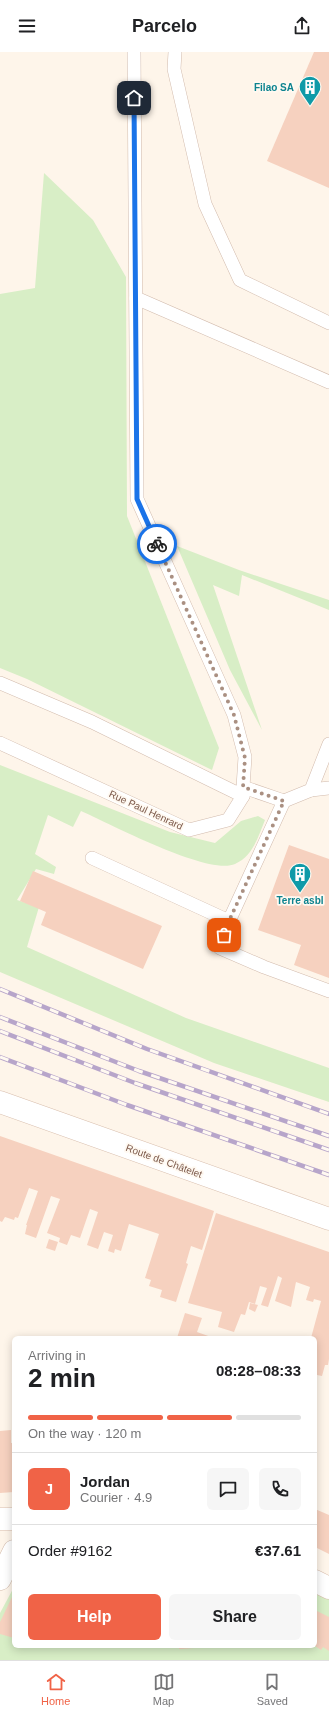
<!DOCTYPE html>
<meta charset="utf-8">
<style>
:root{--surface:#fff;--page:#f6f6f6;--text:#202124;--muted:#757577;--line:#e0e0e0;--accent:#f06347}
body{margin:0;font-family:Helvetica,sans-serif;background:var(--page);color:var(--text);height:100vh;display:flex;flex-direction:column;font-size:15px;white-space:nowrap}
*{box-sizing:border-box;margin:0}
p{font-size:13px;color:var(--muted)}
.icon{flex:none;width:22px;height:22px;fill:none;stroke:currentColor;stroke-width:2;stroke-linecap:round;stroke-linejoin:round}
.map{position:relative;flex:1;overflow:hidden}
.sheet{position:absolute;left:12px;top:1284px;width:305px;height:312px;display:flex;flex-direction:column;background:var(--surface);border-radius:6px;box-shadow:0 2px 10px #0003}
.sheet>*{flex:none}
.pin{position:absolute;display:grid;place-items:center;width:34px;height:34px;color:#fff;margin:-17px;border-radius:8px;box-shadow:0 2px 6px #0006}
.courier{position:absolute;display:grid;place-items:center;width:40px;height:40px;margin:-20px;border:3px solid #1a73e8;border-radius:50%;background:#fff;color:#222;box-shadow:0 1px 5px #0007}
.summary em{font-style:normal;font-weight:600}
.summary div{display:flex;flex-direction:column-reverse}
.summary{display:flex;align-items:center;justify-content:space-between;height:68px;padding:0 16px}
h1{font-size:26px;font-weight:600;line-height:30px}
.bar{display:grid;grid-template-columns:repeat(4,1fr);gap:6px 4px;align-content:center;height:48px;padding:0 16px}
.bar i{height:5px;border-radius:3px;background:var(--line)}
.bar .selected{background:var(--accent)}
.bar p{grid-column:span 4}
.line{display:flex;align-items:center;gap:10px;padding:0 16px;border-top:1px solid var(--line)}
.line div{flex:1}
.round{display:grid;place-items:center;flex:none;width:42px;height:42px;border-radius:6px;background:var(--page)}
.action{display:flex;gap:8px;margin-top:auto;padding:8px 16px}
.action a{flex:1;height:46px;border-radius:6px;background:var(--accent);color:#fff;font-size:16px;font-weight:600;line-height:46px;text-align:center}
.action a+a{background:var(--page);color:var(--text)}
header{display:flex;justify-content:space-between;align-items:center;height:52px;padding:0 16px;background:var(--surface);font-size:18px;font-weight:600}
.dock{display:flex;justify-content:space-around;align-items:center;height:56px;border-top:1px solid var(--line);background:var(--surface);font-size:11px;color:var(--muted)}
.dock a{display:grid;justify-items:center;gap:2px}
.dock .selected{color:var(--accent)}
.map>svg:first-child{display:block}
</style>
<header><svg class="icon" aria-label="menu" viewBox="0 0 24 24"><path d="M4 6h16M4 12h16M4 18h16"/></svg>Parcelo<svg class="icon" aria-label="share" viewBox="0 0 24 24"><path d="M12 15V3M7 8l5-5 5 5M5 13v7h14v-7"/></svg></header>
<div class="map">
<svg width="329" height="1608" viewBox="0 0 329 1608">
<rect width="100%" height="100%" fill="#fef5ea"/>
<g fill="#d8eec6">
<polygon points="44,121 93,168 126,225 127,464 219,696 212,718 27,627 0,616 0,242 35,236"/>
<polygon points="177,494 239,518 329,548 329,558 242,523 239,544 213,533 262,678 230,618"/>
<path d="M0,713L170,780L215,791L241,769L258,764L265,768C258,785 253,804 235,812C208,824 111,772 81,759L73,775L48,763L35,802L56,815L54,822L36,817L17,848L39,855L27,895L186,966L329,1016V1050L214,1011L0,920Z"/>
<polygon points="14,1535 14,1594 315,1594 315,1540 329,1547 329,1608 0,1608 0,1561"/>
</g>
<g fill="#f6d1bf">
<polygon points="314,0 329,0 329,136 267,109"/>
<polygon points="289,793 329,807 329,926 294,913 301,893 258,878"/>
<polygon points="33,819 162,874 143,917 41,873 46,860 20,849"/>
<polygon points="0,1084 214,1159 202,1198 191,1194 186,1211 188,1212 176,1250 160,1245 162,1238 149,1234 151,1228 145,1226 159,1182 129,1172 121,1199 115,1197 114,1201 108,1199 113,1183 104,1180 98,1197 87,1193 98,1160 90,1157 80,1186 71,1183 67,1193 59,1190 60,1186 47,1181 60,1147 51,1144 36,1186 25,1182 27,1173 26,1173 38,1139 29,1136 18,1166 15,1165 14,1168 5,1165 2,1170 0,1169"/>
<polygon points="216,1161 329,1200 329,1307 328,1313 325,1313 322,1324 317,1323 315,1328 315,1286 311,1286 321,1249 314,1247 313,1250 306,1248 310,1235 296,1230 291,1255 275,1249 282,1226 278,1224 268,1255 261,1253 267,1236 260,1234 255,1252 249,1250 245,1263 241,1262 234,1280 218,1275 222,1260 188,1251"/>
<polygon points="49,1187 58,1190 55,1199 46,1196"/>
<polygon points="250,1251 258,1253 255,1260 249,1257"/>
<polygon points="185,1261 202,1266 197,1280 214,1286 177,1286"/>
<polygon points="11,1378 11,1391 14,1391 14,1440 0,1441 0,1379"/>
<polygon points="315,1457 329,1463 329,1502 315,1495"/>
<polygon points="14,1541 14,1586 0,1582 0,1570"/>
<polygon points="315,1558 329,1565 329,1599 323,1595 321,1598 315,1594"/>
<polygon points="179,1594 194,1594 194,1596 179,1597"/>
</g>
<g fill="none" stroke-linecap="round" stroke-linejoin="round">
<g stroke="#d2bbad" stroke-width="14">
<g id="service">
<polyline points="175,0 174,17 205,152 240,228 329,271"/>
<polyline points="136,246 329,330"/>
<polyline points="0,631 92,670 243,744"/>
<polyline points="0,691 189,778 228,768 243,744 243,735 245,705 234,663 137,447 134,0"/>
<polyline points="311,738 329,736"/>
<polyline points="284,749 311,738 329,692"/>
<polyline points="92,806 229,869 284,749 243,735"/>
<polyline points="229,869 220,896 264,915 329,939"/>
</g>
</g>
<g stroke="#d2bbad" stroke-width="23">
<polyline id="minor" points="0,1527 14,1499"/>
</g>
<g stroke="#d8bead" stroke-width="23">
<g id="secondary">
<polyline points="0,1050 329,1167"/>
<polyline points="0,1467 14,1467"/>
<polyline points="315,1529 329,1536"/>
</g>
</g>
<use href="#service" stroke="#fff" stroke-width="13"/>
<use href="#minor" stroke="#fff" stroke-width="22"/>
<use href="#secondary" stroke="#fff" stroke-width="22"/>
<g stroke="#b7a5ca" stroke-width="4.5">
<g id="rail">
<polyline points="0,937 147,997 329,1062"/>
<polyline points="0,965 139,1019 329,1084"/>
<polyline points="0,979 135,1031 329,1098"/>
<polyline points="0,1005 127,1053 329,1123"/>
</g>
</g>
<use href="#rail" stroke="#fff9f1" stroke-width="3" stroke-dasharray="9" stroke-linecap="butt"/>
</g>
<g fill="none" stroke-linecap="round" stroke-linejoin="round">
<polyline stroke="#aa9082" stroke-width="4" stroke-dasharray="0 7.2" points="157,492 234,663 245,706 243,735 284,749 229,869 224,883"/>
<polyline stroke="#1a73e8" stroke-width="5" points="134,46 137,447 157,492"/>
</g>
<defs>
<g id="building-pin" transform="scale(1.15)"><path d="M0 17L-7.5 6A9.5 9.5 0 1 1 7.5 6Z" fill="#0f9aa8" stroke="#fff9f1"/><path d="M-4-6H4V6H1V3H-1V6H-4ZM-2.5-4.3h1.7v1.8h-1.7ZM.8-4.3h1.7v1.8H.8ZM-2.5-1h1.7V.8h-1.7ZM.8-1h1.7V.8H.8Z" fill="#fff"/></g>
</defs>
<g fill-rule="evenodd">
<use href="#building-pin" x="310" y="35"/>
<use href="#building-pin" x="300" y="822"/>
</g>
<g text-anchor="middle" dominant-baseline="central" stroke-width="3.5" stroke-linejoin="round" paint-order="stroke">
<g font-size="10" font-weight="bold" fill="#0d838f" stroke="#fff9f1" text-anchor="end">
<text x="294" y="35">Filao SA</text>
<text x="300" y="848" text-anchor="middle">Terre asbl</text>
</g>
<g font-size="10" fill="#7c594a" stroke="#fff9f1">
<text transform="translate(146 758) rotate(25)">Rue Paul Henrard</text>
<text transform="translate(164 1109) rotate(20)">Route de Châtelet</text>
</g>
</g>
</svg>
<div class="pin" style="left:224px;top:883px;background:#ea580c"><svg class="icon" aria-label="bag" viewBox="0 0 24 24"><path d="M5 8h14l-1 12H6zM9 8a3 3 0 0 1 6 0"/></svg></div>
<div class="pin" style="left:134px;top:46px;background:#1f2937"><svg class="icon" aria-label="home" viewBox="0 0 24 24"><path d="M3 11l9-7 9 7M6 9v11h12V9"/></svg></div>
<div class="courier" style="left:157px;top:492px"><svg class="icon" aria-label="bike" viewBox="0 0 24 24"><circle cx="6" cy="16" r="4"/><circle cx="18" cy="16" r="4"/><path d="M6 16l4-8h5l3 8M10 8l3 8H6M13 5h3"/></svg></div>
<section class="sheet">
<div class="summary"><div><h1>2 min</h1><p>Arriving in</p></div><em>08:28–08:33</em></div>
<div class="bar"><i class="selected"></i><i class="selected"></i><i class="selected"></i><i></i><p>On the way · 120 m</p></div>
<div class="line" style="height:72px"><b class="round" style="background:var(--accent);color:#fff">J</b><div><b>Jordan</b><p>Courier · 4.9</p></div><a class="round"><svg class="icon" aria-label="chat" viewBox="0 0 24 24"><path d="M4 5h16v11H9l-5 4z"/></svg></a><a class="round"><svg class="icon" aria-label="phone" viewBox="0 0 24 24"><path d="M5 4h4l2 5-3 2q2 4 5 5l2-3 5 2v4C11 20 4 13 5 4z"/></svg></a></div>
<div class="line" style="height:52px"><div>Order #9162</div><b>€37.61</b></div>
<div class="action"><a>Help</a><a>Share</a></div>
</section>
</div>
<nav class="dock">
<a class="selected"><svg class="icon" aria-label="home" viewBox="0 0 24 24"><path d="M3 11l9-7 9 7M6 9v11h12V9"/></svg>Home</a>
<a><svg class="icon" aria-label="map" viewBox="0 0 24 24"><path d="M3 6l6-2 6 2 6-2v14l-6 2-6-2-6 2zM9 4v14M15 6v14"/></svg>Map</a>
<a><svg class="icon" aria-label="saved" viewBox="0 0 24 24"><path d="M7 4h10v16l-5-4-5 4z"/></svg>Saved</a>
</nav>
